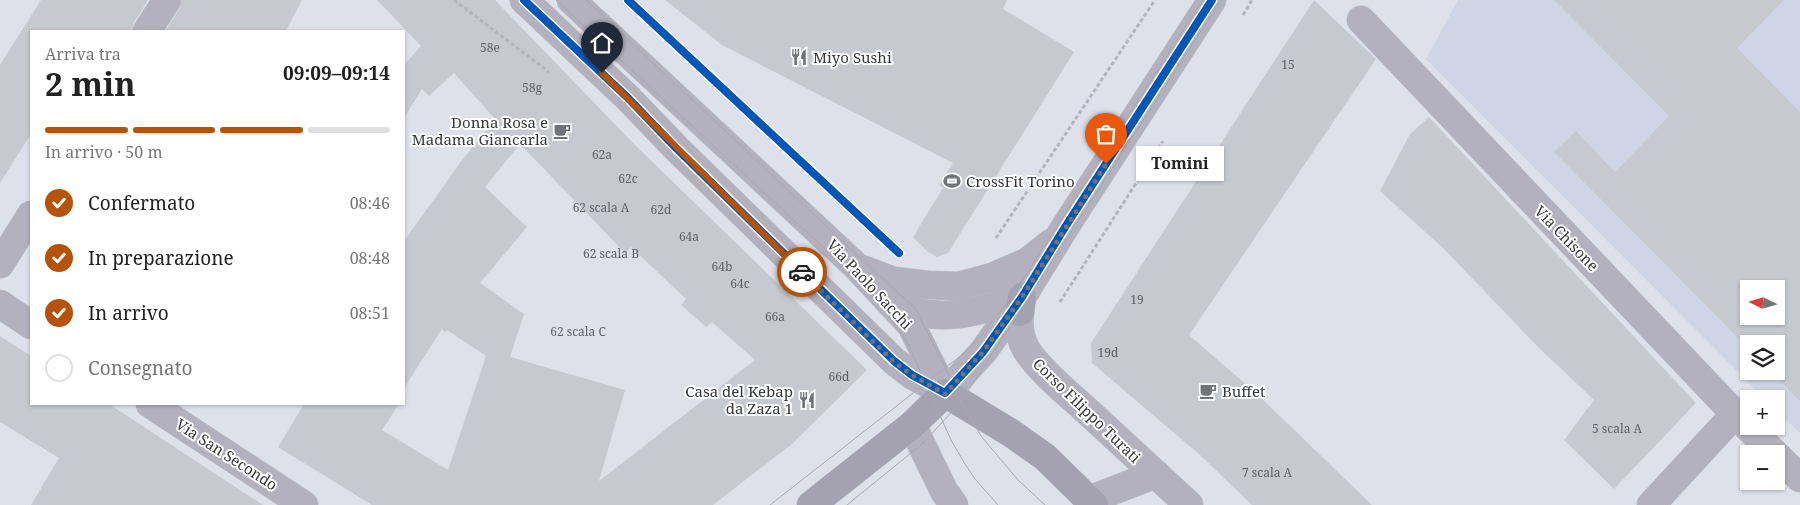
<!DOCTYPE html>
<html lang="it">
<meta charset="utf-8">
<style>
:root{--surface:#fff;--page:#f2f2f2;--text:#222;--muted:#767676;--line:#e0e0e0;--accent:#b45309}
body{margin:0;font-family:"Noto Serif",serif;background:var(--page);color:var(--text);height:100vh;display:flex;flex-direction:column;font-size:19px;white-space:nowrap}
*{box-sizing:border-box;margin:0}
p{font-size:16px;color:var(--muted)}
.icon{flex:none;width:28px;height:28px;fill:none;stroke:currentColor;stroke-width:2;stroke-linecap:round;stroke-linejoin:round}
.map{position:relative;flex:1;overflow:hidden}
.side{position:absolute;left:30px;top:30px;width:375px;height:375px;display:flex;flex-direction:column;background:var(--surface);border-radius:0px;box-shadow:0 1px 4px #0004}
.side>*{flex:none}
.needle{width:32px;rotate:275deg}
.controls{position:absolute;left:1740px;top:280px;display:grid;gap:10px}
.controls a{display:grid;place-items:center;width:45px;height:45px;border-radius:0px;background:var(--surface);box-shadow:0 1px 4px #0004;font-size:25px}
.pin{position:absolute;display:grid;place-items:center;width:42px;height:42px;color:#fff;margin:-51px -21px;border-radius:50% 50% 50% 0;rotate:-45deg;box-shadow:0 0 5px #0007}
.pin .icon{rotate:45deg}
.courier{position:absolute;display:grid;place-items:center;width:50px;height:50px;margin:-25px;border:4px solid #b45309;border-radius:50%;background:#fff;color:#222;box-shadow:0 1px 6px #0007}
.bubble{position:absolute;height:35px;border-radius:0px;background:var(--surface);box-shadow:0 1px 4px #0004;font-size:16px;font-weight:700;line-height:35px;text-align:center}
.head em{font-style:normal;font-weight:700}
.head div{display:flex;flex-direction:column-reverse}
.head{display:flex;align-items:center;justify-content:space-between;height:85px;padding:0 15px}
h1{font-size:32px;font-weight:700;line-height:38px}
.bar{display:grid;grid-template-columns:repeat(4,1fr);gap:8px 5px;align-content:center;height:60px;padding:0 15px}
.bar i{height:6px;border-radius:4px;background:var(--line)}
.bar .on{background:var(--accent)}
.bar p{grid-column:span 4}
ol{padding:0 15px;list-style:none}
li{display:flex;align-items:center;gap:15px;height:55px}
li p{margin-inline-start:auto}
li .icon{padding:5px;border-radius:50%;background:var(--accent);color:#fff;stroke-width:4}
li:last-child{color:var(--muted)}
li i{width:28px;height:28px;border:2px solid var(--line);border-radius:50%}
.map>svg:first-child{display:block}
</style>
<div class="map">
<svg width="1800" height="505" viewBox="0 0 1800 505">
<rect width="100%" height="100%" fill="#dee1ea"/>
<path fill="#d0d5e5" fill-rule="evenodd" d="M1458,0H1800V433L1776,410V399H1765L1426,59ZM1749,289H1776V316H1749ZM1749,344H1776V371H1749Z"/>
<g fill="#c6cad0" fill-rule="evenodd">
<polygon points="41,0 148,0 134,23 132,31 31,31 31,134 0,183 0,65"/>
<polygon points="182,0 302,0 286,31 165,31 180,8"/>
<path d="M377,0H495L635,145L867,370L792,444L713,505H372L278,447L304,404H399L382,430L448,470L486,356L447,330L445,332L442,329L404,388V241L460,163L495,119L454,73L429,96L422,89L404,118V65L421,46ZM520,144L625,253L631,247L686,299L681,305L706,327L712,322L755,360L599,481L625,390L510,357L524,314L480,283L527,227L485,187Z"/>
<polygon points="665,0 1007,0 1003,9 1074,52 948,253 937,257 927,251 913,237 943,188 939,185 953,163 722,45"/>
<polygon points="1314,0 1376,59 1189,335 1257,394 1372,505 1252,505 1200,455 1092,363 1091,343"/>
<path d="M1554,0H1784L1737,48L1800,112V401L1770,371H1776V344H1749V349L1554,152L1576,131L1615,172L1669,116ZM1749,289H1776V316H1749Z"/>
<polygon points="1429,117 1696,403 1614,489 1564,440 1594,400 1537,346 1444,249 1380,191 1410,134"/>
<polygon points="0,336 31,356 31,404 109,404 263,505 31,505 59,458 0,422"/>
</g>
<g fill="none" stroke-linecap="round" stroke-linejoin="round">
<g stroke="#babdc3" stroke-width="29">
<g id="minor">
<polyline points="524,0 628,98 676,148 894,361 912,375 945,393"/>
<polyline points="571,0 857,267 911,325 945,393"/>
<polyline points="1361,20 1735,414 1775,454"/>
<polyline points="147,31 167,0"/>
<polyline points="0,264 31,215"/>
<polyline points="862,269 894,281 928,285 959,286 992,277 1027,262 1051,243"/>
<polyline points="0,304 31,325"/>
<path d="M894,306C905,309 917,313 928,314C961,318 997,308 1026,291"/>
<path d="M1020,312C1018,325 1020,338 1026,349C1037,368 1068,394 1085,409C1120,441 1154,473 1189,505"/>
<polyline points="945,393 983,352 1022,297 1067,224 1212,0"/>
<polyline points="150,404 304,505"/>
<polyline points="912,425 944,491 954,505"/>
<polyline points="1776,455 1800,478"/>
<polyline points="1089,500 1156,474"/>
<polyline points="1651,505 1735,414"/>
</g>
</g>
<g stroke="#babdc3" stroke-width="29">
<g id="major">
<polyline points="1020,312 1022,297"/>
<polyline points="811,505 912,425 945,393 1011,433 1045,457 1094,505"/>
</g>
</g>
<g stroke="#b4b4bd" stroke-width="3" stroke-dasharray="4 2.5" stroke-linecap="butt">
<polyline points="454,0 549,72"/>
<polyline points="1243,15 1252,0"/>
<polyline points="996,238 1155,0"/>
<polyline points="1060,302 1163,141"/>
</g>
<use href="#minor" stroke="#b4b1be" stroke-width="28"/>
<use href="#major" stroke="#a4a1b1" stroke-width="28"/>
<g stroke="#a8a7b1" stroke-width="1">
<polyline points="556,0 824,248 880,304 907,342 951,440 965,464 975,479 998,505"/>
<polyline points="586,0 857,255 915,308 946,369 961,402 981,436 1018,480 1045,505"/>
<polyline points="770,505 963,354 984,332 1013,295 1203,0"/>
<polyline points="847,505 922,444 961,402 1221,0"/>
</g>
<g stroke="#fff" stroke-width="11">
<g id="cycleway">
<polyline points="524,0 628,98 676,148 894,361 912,375 945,393 983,352 1022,297 1067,224 1212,0"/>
<polyline points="628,0 899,253"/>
</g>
</g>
<use href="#cycleway" stroke="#0057b8" stroke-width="8"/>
</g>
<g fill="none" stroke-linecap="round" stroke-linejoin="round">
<polyline stroke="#71737a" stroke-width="5" stroke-dasharray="0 9" points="802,272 894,362 912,375 945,394 983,352 1022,297 1106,164"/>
<polyline stroke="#b45309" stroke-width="6" points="602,73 802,272"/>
</g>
<defs>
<g id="restaurant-bare" transform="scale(1.35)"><path d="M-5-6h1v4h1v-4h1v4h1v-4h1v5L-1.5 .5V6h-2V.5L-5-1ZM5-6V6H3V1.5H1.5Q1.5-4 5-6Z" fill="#71737a" stroke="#fff" stroke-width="2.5" paint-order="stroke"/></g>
<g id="cafe-bare" transform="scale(1.35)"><path d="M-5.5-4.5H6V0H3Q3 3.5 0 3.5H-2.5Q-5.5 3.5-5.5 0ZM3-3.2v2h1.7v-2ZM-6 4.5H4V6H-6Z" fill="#71737a" stroke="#fff" stroke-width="2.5" paint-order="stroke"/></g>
<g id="stadium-bare" transform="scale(1.35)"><path d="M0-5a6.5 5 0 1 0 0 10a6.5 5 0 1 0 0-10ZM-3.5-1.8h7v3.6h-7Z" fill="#71737a" stroke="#fff" stroke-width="2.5" paint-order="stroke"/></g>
</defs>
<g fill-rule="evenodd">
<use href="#restaurant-bare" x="799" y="57"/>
<use href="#cafe-bare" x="562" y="131"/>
<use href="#stadium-bare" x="952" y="181"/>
<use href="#cafe-bare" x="1208" y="391"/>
<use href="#restaurant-bare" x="807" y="400"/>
</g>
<g text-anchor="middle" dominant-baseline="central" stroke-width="4" stroke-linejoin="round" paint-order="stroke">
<g font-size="12" fill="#5c5f65">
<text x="490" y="47">58e</text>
<text x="1288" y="64">15</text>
<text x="532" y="87">58g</text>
<text x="602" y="154">62a</text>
<text x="628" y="178">62c</text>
<text x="601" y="207">62 scala A</text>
<text x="661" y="209">62d</text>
<text x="689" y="236">64a</text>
<text x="611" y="253">62 scala B</text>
<text x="722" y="266">64b</text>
<text x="740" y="283">64c</text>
<text x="1137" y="299">19</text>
<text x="775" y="316">66a</text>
<text x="578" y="331">62 scala C</text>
<text x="1108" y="352">19d</text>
<text x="839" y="376">66d</text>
<text x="1617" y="428">5 scala A</text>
<text x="1267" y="472">7 scala A</text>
</g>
<g font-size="15" fill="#36383e" stroke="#fff" text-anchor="start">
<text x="813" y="57">Miyo Sushi</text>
<text x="548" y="122" text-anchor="end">Donna Rosa e<tspan x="548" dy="17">Madama Giancarla</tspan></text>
<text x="966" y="181">CrossFit Torino</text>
<text x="793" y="391" text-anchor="end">Casa del Kebap<tspan x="793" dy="17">da Zaza 1</tspan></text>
<text x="1222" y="391">Buffet</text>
</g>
<g font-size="15" fill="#36383e" stroke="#fff">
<text transform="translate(1567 238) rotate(46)">Via Chisone</text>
<text transform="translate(870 284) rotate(47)">Via Paolo Sacchi</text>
<text transform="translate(1087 410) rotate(44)">Corso Filippo Turati</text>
<text transform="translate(227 454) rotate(33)">Via San Secondo</text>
</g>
</g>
</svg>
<div class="controls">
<a><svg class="needle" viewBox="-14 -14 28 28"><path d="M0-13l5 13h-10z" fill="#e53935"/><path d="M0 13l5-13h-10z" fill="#767676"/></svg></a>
<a><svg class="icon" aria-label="layers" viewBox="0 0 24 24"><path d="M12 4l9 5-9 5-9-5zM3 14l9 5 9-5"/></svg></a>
<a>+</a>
<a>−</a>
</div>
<div class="pin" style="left:1106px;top:164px;background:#ea580c"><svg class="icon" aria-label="bag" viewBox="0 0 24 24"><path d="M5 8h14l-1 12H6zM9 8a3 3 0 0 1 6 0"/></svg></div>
<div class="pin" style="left:602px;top:73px;background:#1f2937"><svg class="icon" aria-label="home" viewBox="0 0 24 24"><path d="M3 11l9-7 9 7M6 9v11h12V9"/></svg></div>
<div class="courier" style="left:802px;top:272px"><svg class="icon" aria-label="car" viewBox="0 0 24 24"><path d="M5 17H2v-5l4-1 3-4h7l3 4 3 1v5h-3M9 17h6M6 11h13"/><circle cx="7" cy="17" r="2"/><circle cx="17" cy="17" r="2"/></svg></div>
<div class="bubble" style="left:1136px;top:146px;width:88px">Tomini</div>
<section class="side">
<div class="head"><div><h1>2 min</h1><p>Arriva tra</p></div><em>09:09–09:14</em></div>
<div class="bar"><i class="on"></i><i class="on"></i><i class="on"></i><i></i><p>In arrivo · 50 m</p></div>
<ol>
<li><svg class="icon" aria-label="check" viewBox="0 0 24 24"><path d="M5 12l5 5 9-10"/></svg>Confermato<p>08:46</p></li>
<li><svg class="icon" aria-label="check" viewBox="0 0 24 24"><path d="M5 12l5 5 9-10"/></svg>In preparazione<p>08:48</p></li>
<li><svg class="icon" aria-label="check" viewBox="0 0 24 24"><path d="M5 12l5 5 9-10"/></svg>In arrivo<p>08:51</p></li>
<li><i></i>Consegnato</li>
</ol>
</section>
</div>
